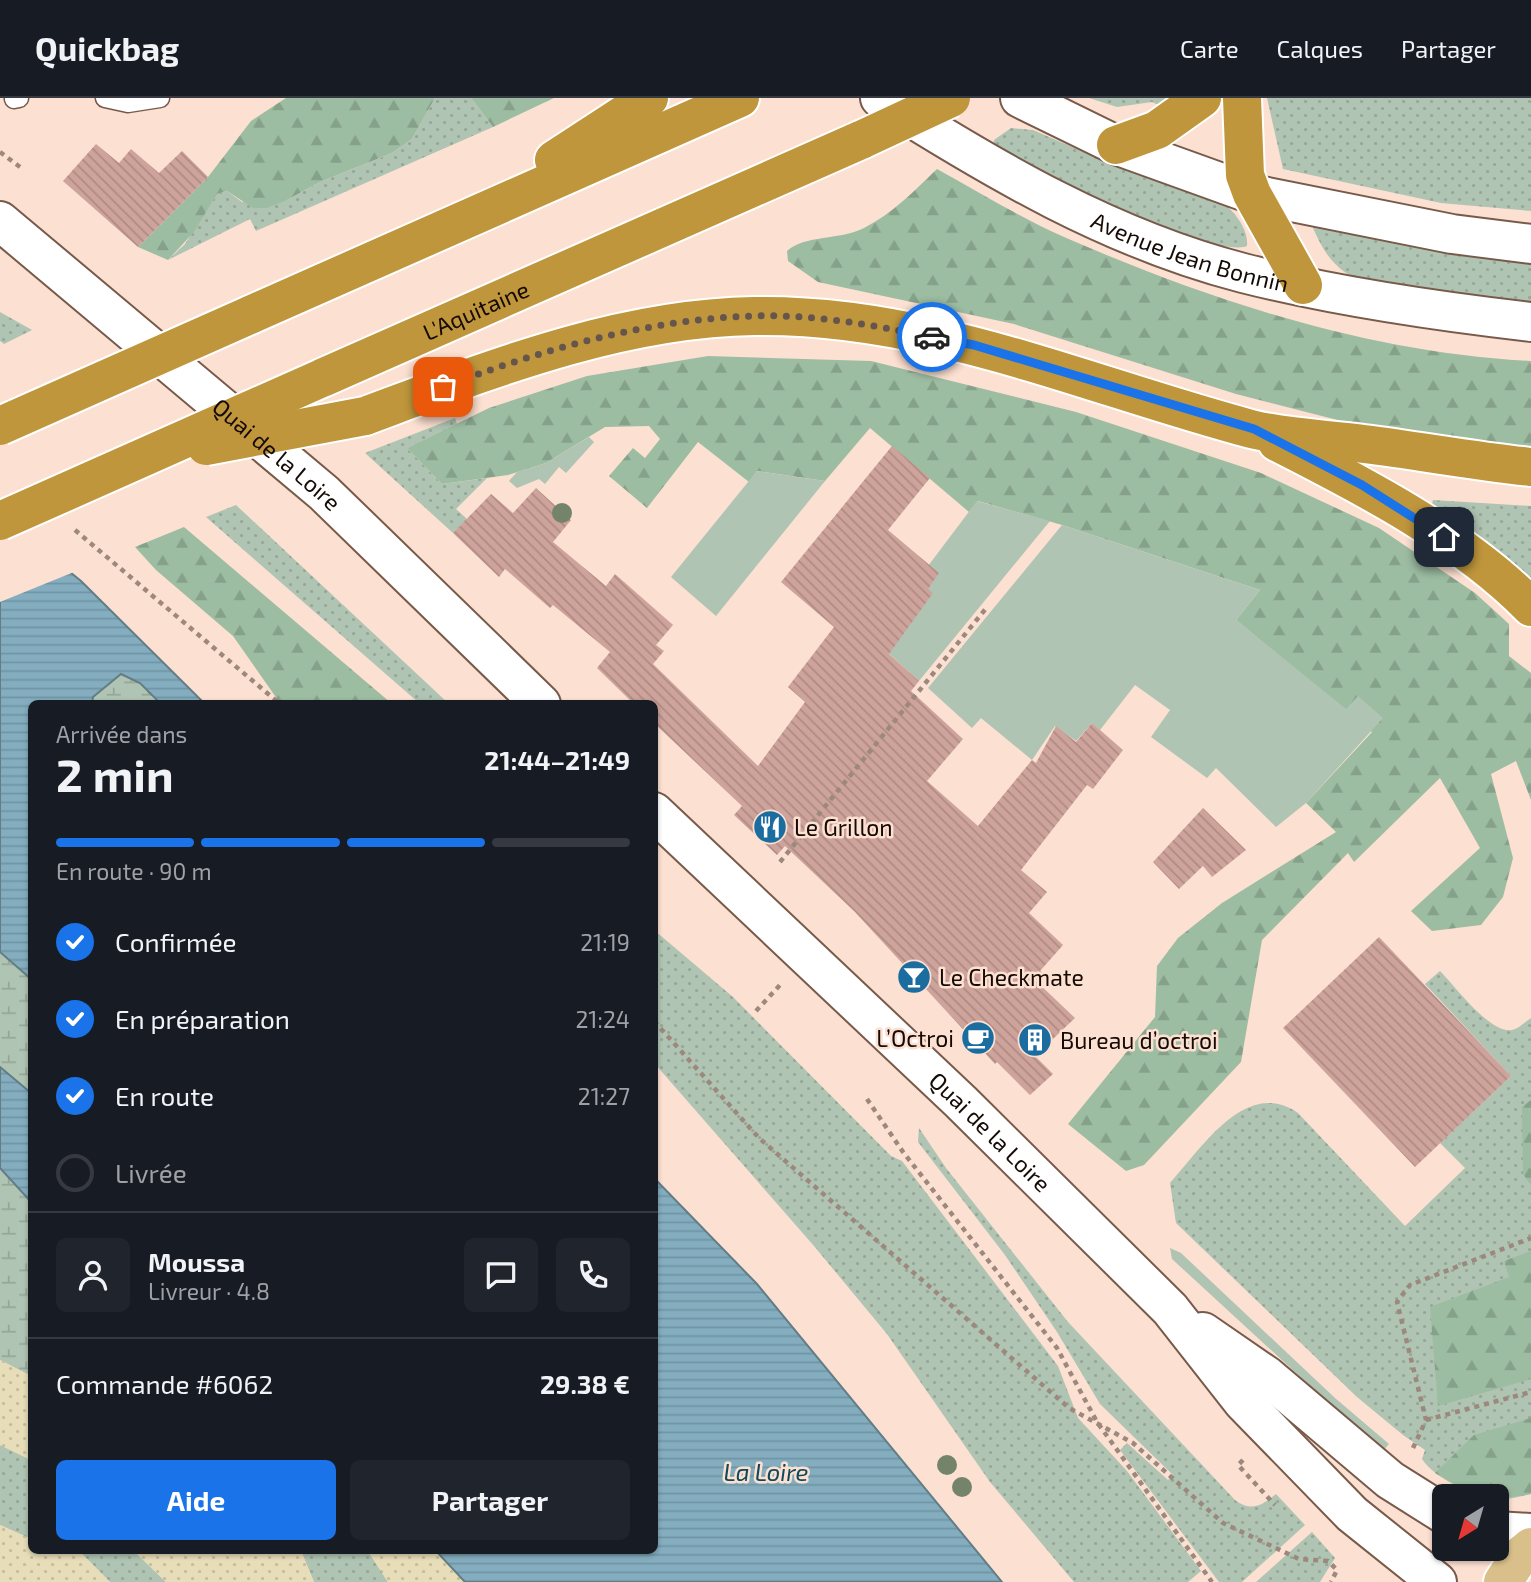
<!DOCTYPE html>
<html lang="fr">
<meta charset="utf-8">
<style>
:root{--surface:#171b24;--page:#20242c;--text:#f1f3f6;--muted:#9ea1a6;--line:#363941;--accent:#1a73e8}
body{margin:0;font-family:"Exo 2",sans-serif;background:var(--page);color:var(--text);height:100vh;display:flex;flex-direction:column;font-size:26px;white-space:nowrap}
*{box-sizing:border-box;margin:0}
p{font-size:23px;color:var(--muted)}
.icon{flex:none;width:38px;height:38px;fill:none;stroke:currentColor;stroke-width:2;stroke-linecap:round;stroke-linejoin:round}
.map{position:relative;flex:1;overflow:hidden}
.side{position:absolute;left:28px;top:602px;width:630px;height:854px;display:flex;flex-direction:column;background:var(--surface);border-radius:10px;box-shadow:0 2px 5px #0004}
.side>*{flex:none}
.needle{width:46px;rotate:217deg}
.fabs{position:absolute;left:1432px;top:1386px;display:grid;gap:14px}
.fabs a{display:grid;place-items:center;width:77px;height:77px;border-radius:10px;background:var(--surface);box-shadow:0 2px 5px #0004;font-size:35px}
.pin{position:absolute;display:grid;place-items:center;width:60px;height:60px;color:#fff;margin:-30px;border-radius:14px;box-shadow:0 4px 10px #0006}
.courier{position:absolute;display:grid;place-items:center;width:70px;height:70px;margin:-35px;border:5px solid #1a73e8;border-radius:50%;background:#fff;color:#222;box-shadow:0 2px 9px #0007}
.summary em{font-style:normal;font-weight:700}
.summary div{display:flex;flex-direction:column-reverse}
.summary{display:flex;align-items:center;justify-content:space-between;height:119px;padding:0 28px}
h1{font-size:46px;font-weight:700;line-height:52px}
.bar{display:grid;grid-template-columns:repeat(4,1fr);gap:10px 7px;align-content:center;height:84px;padding:0 28px}
.bar i{height:9px;border-radius:5px;background:var(--line)}
.bar .on{background:var(--accent)}
.bar p{grid-column:span 4}
.line{display:flex;align-items:center;gap:18px;padding:0 28px;border-top:2px solid var(--line)}
.line div{flex:1}
.round{display:grid;place-items:center;flex:none;width:74px;height:74px;border-radius:10px;background:var(--page)}
ol{padding:0 28px;list-style:none}
li{display:flex;align-items:center;gap:21px;height:77px}
li p{margin-inline-start:auto}
li .icon{padding:7px;border-radius:50%;background:var(--accent);color:#fff;stroke-width:4}
li:last-child{color:var(--muted)}
li i{width:38px;height:38px;border:4px solid var(--line);border-radius:50%}
.button{display:flex;gap:14px;margin-top:auto;padding:14px 28px}
.button a{flex:1;height:80px;border-radius:10px;background:var(--accent);color:#fff;font-size:28px;font-weight:700;line-height:80px;text-align:center}
.button a+a{background:var(--page);color:var(--text)}
header{display:flex;align-items:center;gap:42px;box-sizing:border-box;height:98px;padding:0 35px;background:var(--surface);border-bottom:2px solid var(--line)}
header strong{font-size:33px}
nav{display:flex;gap:38px;margin-inline-start:auto;font-size:24px}
.map>svg:first-child{display:block}
</style>
<header>
<strong>Quickbag</strong>
<nav><a>Carte</a><a>Calques</a><a>Partager</a></nav>
</header>
<div class="map">
<svg width="1531" height="1484" viewBox="0 0 1531 1484">
<defs>
<pattern id="grass-dots" width="8" height="8" patternUnits="userSpaceOnUse" patternTransform="scale(1.75)"><rect width="8" height="8" fill="#afc4b2"/><path d="M2 2h.1M6 6h.1" fill="none" stroke="#96a798" stroke-width="1.8" stroke-linecap="round"/></pattern>
<pattern id="forest-firs" width="22" height="20" patternUnits="userSpaceOnUse" patternTransform="scale(1.75)"><rect width="22" height="20" fill="#9dbda2"/><path d="M5 1l3.5 6h-7zM16 11l3.5 6h-7z" fill="#86a18a"/></pattern>
<pattern id="wetland-marsh" width="20" height="14" patternUnits="userSpaceOnUse" patternTransform="scale(1.75)"><rect width="20" height="14" fill="#afc4b2"/><path d="M1 5h8M5 5V1M11 12h8M15 12V8" fill="none" stroke="#96a798"/></pattern>
<pattern id="sand-dots" width="8" height="8" patternUnits="userSpaceOnUse" patternTransform="scale(1.75)"><rect width="8" height="8" fill="#e7ddb8"/><path d="M2 2h.1M6 6h.1" fill="none" stroke="#c5bc9d" stroke-width="1.8" stroke-linecap="round"/></pattern>
<pattern id="water-rules" width="6" height="5" patternUnits="userSpaceOnUse" patternTransform="scale(1.75)"><rect width="6" height="5" fill="#84aebf"/><path d="M0 2.5h6" fill="none" stroke="#7194a3"/></pattern>
<pattern id="building-back-hatch" width="6" height="6" patternUnits="userSpaceOnUse" patternTransform="scale(1.75)"><rect width="6" height="6" fill="#cda39b"/><path d="M-1 5l2 2M0 0l6 6M5-1l2 2" fill="none" stroke="#af8b84"/></pattern>
</defs>
<rect width="100%" height="100%" fill="#fce0d1"/>
<g fill="url(#grass-dots)">
<polygon points="435,0 471,0 493,29 256,133 250,121 168,162 185,146 217,96 227,93 242,104 287,102 320,84 392,55 412,41"/>
<polygon points="1089,0 1175,0 1165,10 1152,4 1117,9"/>
<polygon points="1267,0 1531,0 1531,113 1441,105 1283,71"/>
<path d="M1011,30L1033,32L1121,70L1219,101C1232,111 1249,130 1247,148C1225,158 1101,112 1076,100C1047,86 1020,65 993,48L994,42Z"/>
<path d="M1310,123L1531,156V207C1490,202 1377,195 1346,175C1327,162 1319,144 1310,123Z"/>
<polygon points="0,214 32,232 4,246 0,243"/>
<polygon points="455,320 457,326 407,350 442,386 487,380 456,411 467,421 453,435 365,355"/>
<polygon points="1433,402 1531,408 1531,489 1431,410"/>
<polygon points="236,407 448,605 419,605 206,419"/>
<polygon points="654,832 733,899 891,1058 902,1063 1058,1268 1078,1320 1127,1373 1201,1473 1188,1484 1074,1484 990,1384 887,1236 814,1148 655,966"/>
<path d="M1440,873C1455,888 1490,936 1512,932C1519,930 1525,924 1531,920V1396C1522,1398 1512,1401 1503,1401C1482,1402 1435,1382 1422,1361L1425,1352L1403,1337L1357,1299L1176,1125L1170,1085C1202,1050 1246,979 1298,1015L1405,1128L1465,1070L1440,1045L1511,978L1425,886Z"/>
<path d="M919,1030L946,1070L1068,1224L1235,1402C1251,1414 1262,1408 1276,1396L1305,1427L1242,1484H1219L1120,1352L1127,1345L1168,1382L1173,1377L1100,1306L1057,1234L1005,1157L918,1044Z"/>
<polygon points="0,1347 31,1362 31,1441 0,1427"/>
<polygon points="1312,1434 1335,1460 1320,1484 1256,1484"/>
<polygon points="79,1453 134,1453 166,1484 110,1484"/>
<polygon points="301,1453 368,1453 388,1484 314,1484"/>
</g>
<g fill="url(#forest-firs)">
<polygon points="286,0 435,0 412,41 392,55 320,84 287,102 267,110 253,110 227,93 217,96 194,134 168,162 138,149 208,79 251,23"/>
<polygon points="471,0 554,0 493,29"/>
<path d="M937,71C979,94 1021,120 1064,139C1211,203 1370,255 1531,263V353L1361,328L1236,296L1014,226L818,184L788,163L787,153C804,137 841,142 864,130C892,116 914,93 937,71Z"/>
<polygon points="708,258 871,263 1076,314 1261,375 1379,430 1475,495 1509,526 1509,558 1531,575 1531,702 1516,663 1491,676 1513,760 1503,799 1481,827 1432,833 1411,813 1480,750 1440,680 1354,764 1348,755 1262,842 1241,964 1144,1067 1126,1073 1068,1026 1155,919 1157,868 1178,840 1222,805 1336,734 1306,705 1372,634 1236,522 1260,492 1062,427 978,403 969,414 870,330 825,383 757,373 749,384 698,344 647,410 609,378 633,350 645,360 660,341 649,328 605,329 546,365 508,377 442,386 407,350 489,310 587,278"/>
<polygon points="184,429 391,605 280,605 233,538 156,472 135,449"/>
<polygon points="1531,1002 1531,1087 1523,1076 1522,1009"/>
<polygon points="1531,1153 1531,1281 1438,1308 1430,1209 1509,1179 1504,1163"/>
<path d="M1531,1320V1396C1489,1404 1473,1397 1435,1375L1474,1337Z"/>
</g>
<g fill="url(#wetland-marsh)">
<polygon points="121,575 140,585 160,605 92,606 93,599"/>
<polygon points="0,854 31,881 31,995 0,969"/>
<polygon points="0,1070 31,1104 31,1278 0,1262"/>
</g>
<g fill="url(#sand-dots)">
<polygon points="0,1262 31,1278 31,1362 0,1347"/>
<polygon points="0,1427 31,1441 32,1452 79,1453 110,1484 0,1484"/>
<polygon points="134,1453 301,1453 314,1484 166,1484"/>
<polygon points="368,1453 436,1453 465,1484 388,1484"/>
</g>
<g fill="#afc4b2">
<polygon points="589,339 594,344 566,375 559,369 545,386 539,381 517,390 509,383 517,374 546,365"/>
<polygon points="757,373 825,383 716,518 671,479"/>
<polygon points="977,403 1050,423 919,583 873,541"/>
<polygon points="1062,427 1260,492 1236,522 1346,611 1358,598 1383,620 1306,705 1276,729 1216,670 1207,680 1151,639 1170,612 1135,587 1100,632 1092,625 1076,643 1055,628 1032,662 981,620 972,630 928,590"/>
<polygon points="1170,1150 1181,1155 1335,1300 1389,1346 1382,1354 1172,1161"/>
</g>
<g fill="url(#water-rules)" stroke="#637d87" stroke-width="2">
<polygon points="0,417 81,483 204,605 160,605 140,585 121,576 93,599 92,605 32,606 31,881 0,854"/>
<polygon points="0,969 31,995 31,1104 0,1070"/>
<polygon points="655,1081 757,1186 1002,1484 465,1484 436,1453 654,1452"/>
</g>
<polygon fill="#fce0d1" points="0,413 2,414 74,474 0,504"/>
<g fill="url(#building-back-hatch)">
<polygon points="96,46 119,65 131,51 159,75 182,53 208,79 138,149 63,83"/>
<polygon points="892,348 930,380 888,432 939,475 928,491 933,495 889,556 919,583 911,593 963,641 927,683 978,728 1032,662 1036,665 1056,628 1076,644 1092,625 1123,652 1093,691 1087,687 1021,772 1047,794 1029,815 1063,847 1040,873 1043,875 1036,883 1075,920 1035,958 1053,976 1030,997 997,964 995,966 855,814 785,748 777,757 734,717 742,708 654,625 654,606 634,606 597,570 610,554 553,507 550,510 505,471 499,479 453,435 491,396 513,415 536,390 571,422 553,444 606,488 615,476 673,527 656,547 664,553 653,566 758,668 805,604 788,589 834,529 781,484"/>
<polygon points="1203,710 1246,752 1212,779 1203,768 1179,791 1153,764"/>
<polygon points="1379,839 1511,978 1415,1069 1283,930"/>
</g>
<g fill="none" stroke-linecap="round" stroke-linejoin="round">
<g stroke="#785a4a" stroke-width="21">
<g id="service">
<polyline points="105,0 128,5 160,0"/>
<polyline points="14,1 19,0"/>
</g>
</g>
<g stroke="#785a4a" stroke-width="42">
<g id="tertiary">
<path id="s1" d="M880,0C994,72 1111,141 1243,175C1337,199 1435,213 1531,224"/>
<polyline points="1020,0 1116,47 1252,96 1452,136 1531,146"/>
</g>
</g>
<g stroke="#785a4a" stroke-width="42">
<g id="secondary">
<path id="s2" d="M0,123L324,395L541,606"/>
<path id="s3" d="M654,714L961,1004L1170,1211L1243,1304L1352,1416L1437,1484"/>
<polyline points="1203,1234 1267,1278 1390,1382 1444,1416"/>
<polyline points="1496,1433 1531,1435"/>
</g>
</g>
<g stroke="#fff" stroke-width="42">
<polyline id="primary" points="1503,1484 1520,1458 1531,1449"/>
</g>
<g stroke="#fff" stroke-width="42">
<g id="motorway">
<polyline points="1242,0 1245,77 1252,96 1303,187"/>
<polyline points="1116,47 1157,32 1202,0"/>
<polyline points="554,62 649,0"/>
<polyline points="250,217 740,0"/>
<path id="s4" d="M322,280L863,41"/>
<path d="M365,318C489,272 619,220 754,218C927,215 1086,287 1251,331C1287,340 1327,341 1364,346C1420,353 1475,363 1531,369"/>
<path d="M1277,344C1362,387 1464,440 1531,509"/>
</g>
</g>
<g stroke="#9d887d" stroke-width="4.5" stroke-dasharray="5 5" stroke-linecap="butt">
<polyline points="0,54 20,69"/>
<polyline points="75,432 280,606"/>
<polyline points="780,764 988,508"/>
<polyline points="756,913 780,887"/>
<polyline points="654,923 759,1040 1069,1310 1133,1345 1223,1425 1299,1461 1328,1463 1337,1472 1331,1484"/>
<polyline points="867,1001 903,1054 1057,1250 1097,1324 1212,1484"/>
<polyline points="1426,1322 1531,1294"/>
<polyline points="1413,1350 1426,1322 1397,1204 1410,1187 1531,1140"/>
<polyline points="1243,1362 1238,1367 1275,1407"/>
</g>
<use href="#service" stroke="#fff" stroke-width="18"/>
<use href="#tertiary" stroke="#fff" stroke-width="38"/>
<use href="#secondary" stroke="#fff" stroke-width="38"/>
<use href="#primary" stroke="#d9c08a" stroke-width="38"/>
<use href="#motorway" stroke="#bf963c" stroke-width="38"/>
<g stroke="#fff" stroke-width="42" stroke-linecap="butt">
<g id="motorway-bridge">
<polyline points="863,41 951,0"/>
<polyline points="0,328 250,217"/>
<polyline points="206,348 365,318"/>
<polyline points="0,423 322,280"/>
</g>
</g>
<use href="#motorway-bridge" stroke="#bf963c" stroke-width="38"/>
</g>
<g fill="#73846a">
<circle cx="562" cy="415" r="10"/>
<circle cx="947" cy="1367" r="10"/>
<circle cx="962" cy="1389" r="10"/>
</g>
<g fill="none" stroke-linecap="round" stroke-linejoin="round">
<path stroke="#66554c" stroke-width="7" stroke-dasharray="0 12.6" d="M443,289C541,252 648,221 753,218C814,216 873,227 932,239"/>
<polyline stroke="#1a73e8" stroke-width="9" points="932,239 974,247 1254,331 1362,387 1444,439"/>
</g>
<defs>
<g id="restaurant-disc" transform="scale(1.75)"><circle r="9.5" fill="#1b6d9f" stroke="#fce0d1"/><path d="M-5-6h1v4h1v-4h1v4h1v-4h1v5L-1.5 .5V6h-2V.5L-5-1ZM5-6V6H3V1.5H1.5Q1.5-4 5-6Z" fill="#fff"/></g>
<g id="bar-disc" transform="scale(1.75)"><circle r="9.5" fill="#1b6d9f" stroke="#fce0d1"/><path d="M-6-5H6L.8 .8V4.5H3.5V6h-7V4.5H-.8V.8Z" fill="#fff"/></g>
<g id="cafe-disc" transform="scale(1.75)"><circle r="9.5" fill="#1b6d9f" stroke="#fce0d1"/><path d="M-5.5-4.5H6V0H3Q3 3.5 0 3.5H-2.5Q-5.5 3.5-5.5 0ZM3-3.2v2h1.7v-2ZM-6 4.5H4V6H-6Z" fill="#fff"/></g>
<g id="building-disc" transform="scale(1.75)"><circle r="9.5" fill="#1b6d9f" stroke="#fce0d1"/><path d="M-4-6H4V6H1V3H-1V6H-4ZM-2.5-4.3h1.7v1.8h-1.7ZM.8-4.3h1.7v1.8H.8ZM-2.5-1h1.7V.8h-1.7ZM.8-1h1.7V.8H.8Z" fill="#fff"/></g>
</defs>
<g fill-rule="evenodd">
<use href="#restaurant-disc" x="770" y="729"/>
<use href="#bar-disc" x="914" y="879"/>
<use href="#cafe-disc" x="978" y="940"/>
<use href="#building-disc" x="1035" y="942"/>
</g>
<g text-anchor="middle" dominant-baseline="central" stroke-width="5" stroke-linejoin="round" paint-order="stroke">
<g font-size="23" fill="#150a05" stroke="#fce0d1">
<text stroke="none"><textPath href="#s1" startOffset="348">Avenue Jean Bonnin</textPath></text>
<text stroke="none"><textPath href="#s4" startOffset="168">L'Aquitaine</textPath></text>
<text stroke="none"><textPath href="#s2" startOffset="362">Quai de la Loire</textPath></text>
<text stroke="none"><textPath href="#s3" startOffset="464">Quai de la Loire</textPath></text>
</g>
<g font-size="23" fill="#150a05" stroke="#fce0d1" text-anchor="start">
<text x="794" y="729">Le Grillon</text>
<text x="939" y="879">Le Checkmate</text>
<text x="954" y="940" text-anchor="end">L’Octroi</text>
<text x="1060" y="942">Bureau d’octroi</text>
</g>
<g font-size="24" font-style="italic" fill="#0e485b" stroke="#fce0d1">
<text x="766" y="1373">La Loire</text>
</g>
</g>
</svg>
<div class="fabs">
<a><svg class="needle" viewBox="-14 -14 28 28"><path d="M0-13l5 13h-10z" fill="#e53935"/><path d="M0 13l5-13h-10z" fill="#9ea1a6"/></svg></a>
</div>
<div class="pin" style="left:443px;top:289px;background:#ea580c"><svg class="icon" aria-label="bag" viewBox="0 0 24 24"><path d="M5 8h14l-1 12H6zM9 8a3 3 0 0 1 6 0"/></svg></div>
<div class="pin" style="left:1444px;top:439px;background:#1f2937"><svg class="icon" aria-label="home" viewBox="0 0 24 24"><path d="M3 11l9-7 9 7M6 9v11h12V9"/></svg></div>
<div class="courier" style="left:932px;top:239px"><svg class="icon" aria-label="car" viewBox="0 0 24 24"><path d="M5 17H2v-5l4-1 3-4h7l3 4 3 1v5h-3M9 17h6M6 11h13"/><circle cx="7" cy="17" r="2"/><circle cx="17" cy="17" r="2"/></svg></div>
<section class="side">
<div class="summary"><div><h1>2 min</h1><p>Arrivée dans</p></div><em>21:44–21:49</em></div>
<div class="bar"><i class="on"></i><i class="on"></i><i class="on"></i><i></i><p>En route · 90 m</p></div>
<ol>
<li><svg class="icon" aria-label="check" viewBox="0 0 24 24"><path d="M5 12l5 5 9-10"/></svg>Confirmée<p>21:19</p></li>
<li><svg class="icon" aria-label="check" viewBox="0 0 24 24"><path d="M5 12l5 5 9-10"/></svg>En préparation<p>21:24</p></li>
<li><svg class="icon" aria-label="check" viewBox="0 0 24 24"><path d="M5 12l5 5 9-10"/></svg>En route<p>21:27</p></li>
<li><i></i>Livrée</li>
</ol>
<div class="line" style="height:126px"><a class="round"><svg class="icon" aria-label="person" viewBox="0 0 24 24"><circle cx="12" cy="8" r="4"/><path d="M4 21q1-7 8-7t8 7"/></svg></a><div><b>Moussa</b><p>Livreur · 4.8</p></div><a class="round"><svg class="icon" aria-label="chat" viewBox="0 0 24 24"><path d="M4 5h16v11H9l-5 4z"/></svg></a><a class="round"><svg class="icon" aria-label="phone" viewBox="0 0 24 24"><path d="M5 4h4l2 5-3 2q2 4 5 5l2-3 5 2v4C11 20 4 13 5 4z"/></svg></a></div>
<div class="line" style="height:91px"><div>Commande #6062</div><b>29.38 €</b></div>
<div class="button"><a>Aide</a><a>Partager</a></div>
</section>
</div>
